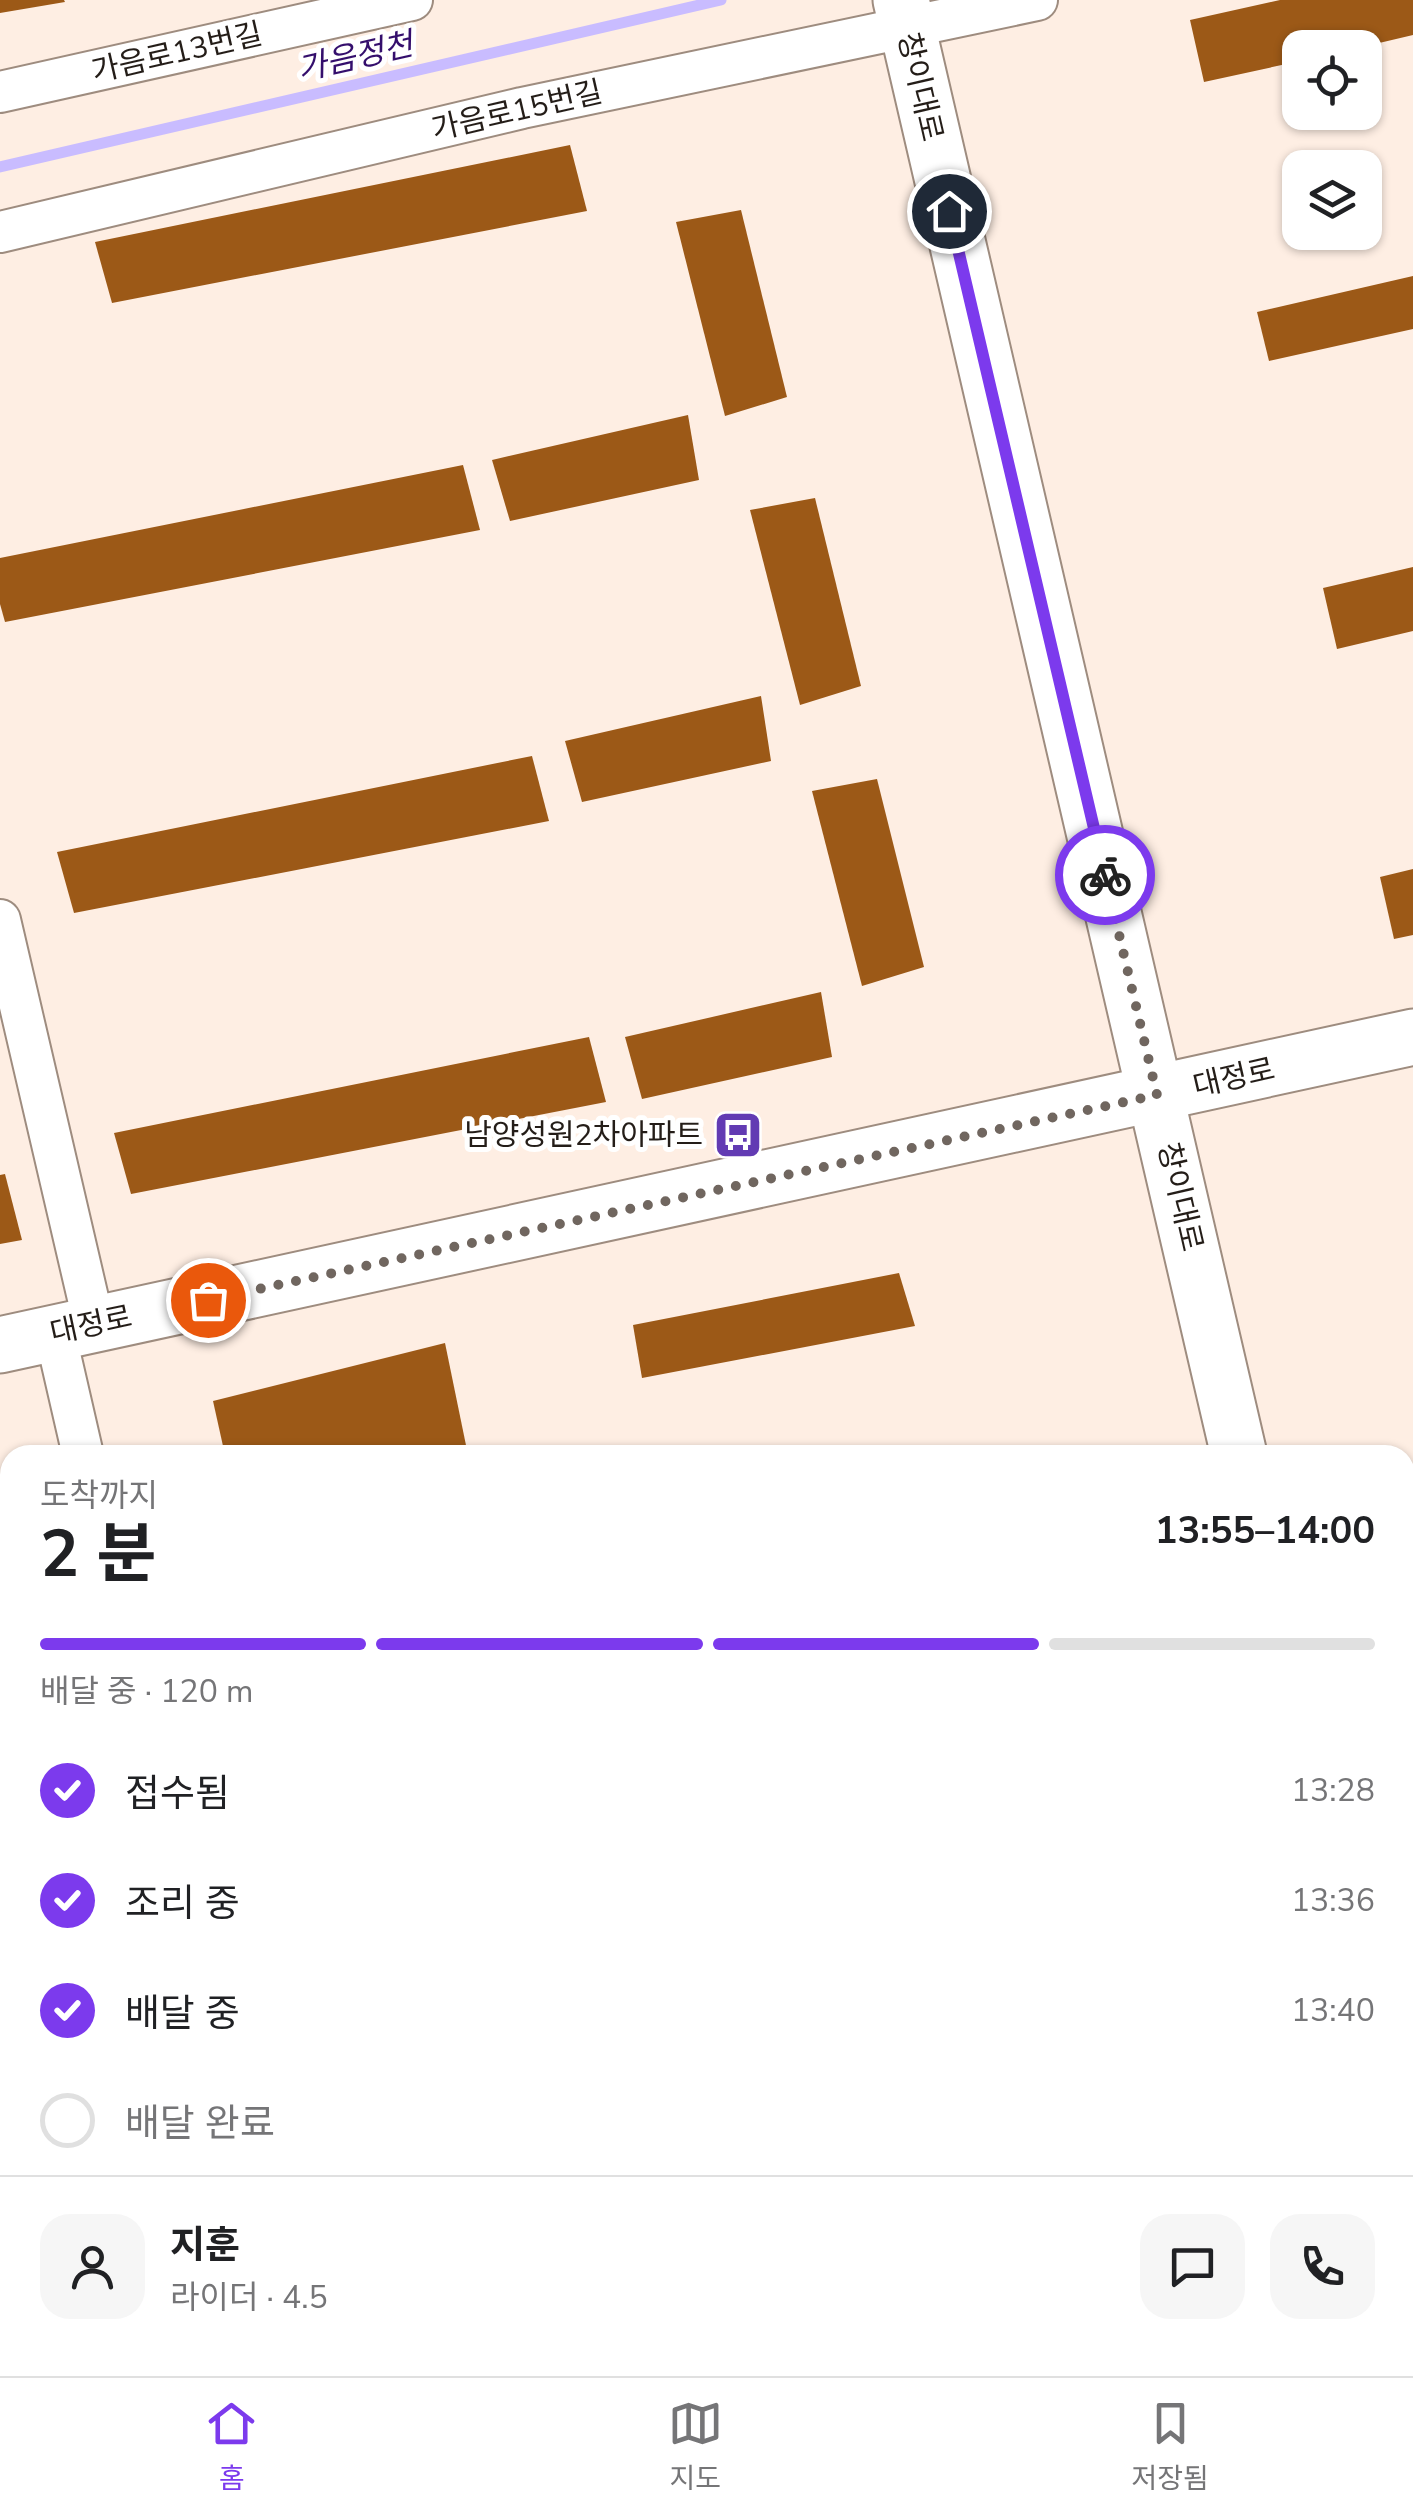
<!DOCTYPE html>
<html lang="ko">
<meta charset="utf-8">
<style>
:root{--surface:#fff;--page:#f6f6f6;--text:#202124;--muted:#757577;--line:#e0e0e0;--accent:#7c3aed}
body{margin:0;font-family:"Nunito Sans","Noto Sans KR",sans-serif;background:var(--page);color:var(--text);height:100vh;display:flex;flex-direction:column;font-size:38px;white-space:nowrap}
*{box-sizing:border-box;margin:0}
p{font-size:32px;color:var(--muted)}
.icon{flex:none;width:55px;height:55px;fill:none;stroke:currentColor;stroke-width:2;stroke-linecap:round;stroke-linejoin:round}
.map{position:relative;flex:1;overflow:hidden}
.sheet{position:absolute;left:0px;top:1445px;width:1415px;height:932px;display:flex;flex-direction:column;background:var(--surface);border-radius:30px 30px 0 0;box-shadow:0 2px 8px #0004}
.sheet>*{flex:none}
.tools{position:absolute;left:1282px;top:30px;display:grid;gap:20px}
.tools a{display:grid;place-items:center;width:100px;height:100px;border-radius:20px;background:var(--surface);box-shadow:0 2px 8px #0004;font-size:50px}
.pin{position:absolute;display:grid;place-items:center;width:85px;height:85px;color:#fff;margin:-42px;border:5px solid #fff;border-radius:50%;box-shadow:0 2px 10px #0007}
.courier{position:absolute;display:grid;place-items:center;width:100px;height:100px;margin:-50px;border:8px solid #7c3aed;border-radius:50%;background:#fff;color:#222;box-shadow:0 2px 12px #0007}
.head em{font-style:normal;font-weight:700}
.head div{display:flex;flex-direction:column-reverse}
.head{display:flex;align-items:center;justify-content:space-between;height:170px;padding:0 40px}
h1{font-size:65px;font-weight:700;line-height:75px}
.bar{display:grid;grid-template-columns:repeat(4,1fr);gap:15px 10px;align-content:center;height:120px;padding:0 40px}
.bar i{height:12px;border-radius:8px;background:var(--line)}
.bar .active{background:var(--accent)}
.bar p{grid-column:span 4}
.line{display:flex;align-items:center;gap:25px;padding:0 40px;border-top:2px solid var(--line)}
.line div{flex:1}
.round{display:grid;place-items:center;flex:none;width:105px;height:105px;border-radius:30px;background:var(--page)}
ol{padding:0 40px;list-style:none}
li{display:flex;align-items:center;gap:30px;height:110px}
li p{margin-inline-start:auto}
li .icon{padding:10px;border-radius:50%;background:var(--accent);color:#fff;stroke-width:4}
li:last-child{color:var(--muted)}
li i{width:55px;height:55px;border:5px solid var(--line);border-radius:50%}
.dock{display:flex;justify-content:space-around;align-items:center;height:140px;border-top:2px solid var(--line);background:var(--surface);font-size:28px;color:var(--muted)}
.dock a{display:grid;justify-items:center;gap:5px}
.dock .active{color:var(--accent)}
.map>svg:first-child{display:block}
</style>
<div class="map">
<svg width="1413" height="2376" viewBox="0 0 1413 2376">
<rect width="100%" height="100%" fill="#feeee3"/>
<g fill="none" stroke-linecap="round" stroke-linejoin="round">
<polyline stroke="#c9bcff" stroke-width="11" points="0,167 721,0"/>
</g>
<g fill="#9c5917">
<polygon points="0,0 64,0 65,2 0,13"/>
<polygon points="1280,0 1413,0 1413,35 1358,48 1300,48 1300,61 1204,82 1190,20"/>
<polygon points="570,145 587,211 112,303 95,242"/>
<polygon points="741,210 787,397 725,416 676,222"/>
<polygon points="1413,276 1413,329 1269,361 1257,312"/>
<polygon points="688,415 699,480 510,521 492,460"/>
<polygon points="463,465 480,530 5,622 0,604 0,558"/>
<polygon points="815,498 861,686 800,705 750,510"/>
<polygon points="1413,567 1413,631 1337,649 1323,588"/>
<polygon points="761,696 771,761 582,802 565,741"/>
<polygon points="532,756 549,821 74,913 57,852"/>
<polygon points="877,779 924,967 862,986 812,791"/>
<polygon points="1413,869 1413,935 1394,939 1380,877"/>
<polygon points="821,992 832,1057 642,1099 625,1037"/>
<polygon points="589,1037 606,1102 131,1194 114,1133"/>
<polygon points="5,1174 22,1240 0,1244 0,1175"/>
<polygon points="899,1273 915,1326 642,1378 633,1325"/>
<polygon points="445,1343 468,1455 225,1455 213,1401"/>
<polygon points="0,1483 10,1510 10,1519 0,1521"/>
<polygon points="431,2368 493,2368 494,2369 463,2376 433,2376"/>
</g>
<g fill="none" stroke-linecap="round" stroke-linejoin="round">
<g stroke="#9e8c7f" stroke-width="44">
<g id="street">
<polyline points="0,92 412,0"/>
<polyline points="0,232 522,108 1037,0"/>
<polyline points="0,920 94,1324"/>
<polyline points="55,1333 83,1455"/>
<polyline points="0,1656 10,1651"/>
<polyline points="0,1802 10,1849"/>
<polyline points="157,2368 159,2376"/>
<polyline points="333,2368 335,2376"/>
<polyline points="794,2368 795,2376"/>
</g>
</g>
<g stroke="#9e8c7f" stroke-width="59">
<polyline id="secondary" points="0,1345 1413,1037"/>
</g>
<g stroke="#9e8c7f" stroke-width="59">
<g id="primary">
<polyline points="901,0 1239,1455"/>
<polyline points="1405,2189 1413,2224"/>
</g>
</g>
<use href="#street" stroke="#fff" stroke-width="40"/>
<use href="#secondary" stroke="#fff" stroke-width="55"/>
<use href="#primary" stroke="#fff" stroke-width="55"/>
</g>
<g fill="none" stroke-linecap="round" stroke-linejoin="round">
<polyline stroke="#70665f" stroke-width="10" stroke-dasharray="0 18" points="208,1300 1157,1095 1105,875"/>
<polyline stroke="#7c3aed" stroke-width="12" points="949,211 1105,875"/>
</g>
<defs>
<g id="bus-square" transform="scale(2.5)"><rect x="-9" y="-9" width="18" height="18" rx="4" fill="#623bb3" stroke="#fff"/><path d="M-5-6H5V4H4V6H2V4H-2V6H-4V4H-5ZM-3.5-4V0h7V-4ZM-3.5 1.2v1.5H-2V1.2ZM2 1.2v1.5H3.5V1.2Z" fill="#fff"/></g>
</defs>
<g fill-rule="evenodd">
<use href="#bus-square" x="738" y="1135"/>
</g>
<g text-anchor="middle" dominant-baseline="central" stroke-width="10" stroke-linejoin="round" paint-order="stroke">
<g font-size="30" fill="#241d18" stroke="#fff">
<text transform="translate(177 53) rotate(-13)">가음로13번길</text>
<text transform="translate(920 87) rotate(77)">창이대로</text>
<text transform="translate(517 111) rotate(-13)">가음로15번길</text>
<text transform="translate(1234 1078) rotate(-13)">대정로</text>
<text transform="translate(1180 1197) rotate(77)">창이대로</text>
<text transform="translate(91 1325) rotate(-12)">대정로</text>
</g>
<g font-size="30" fill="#241d18" stroke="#fff" text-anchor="end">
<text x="703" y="1135">남양성원2차아파트</text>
</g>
<g font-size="32" font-style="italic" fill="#340e6c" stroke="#fff">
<text transform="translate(355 57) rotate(-13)">가음정천</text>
</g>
</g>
</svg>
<div class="tools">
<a><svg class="icon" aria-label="locate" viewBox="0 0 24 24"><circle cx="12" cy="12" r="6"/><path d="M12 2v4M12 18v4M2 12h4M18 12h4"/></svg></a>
<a><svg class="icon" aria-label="layers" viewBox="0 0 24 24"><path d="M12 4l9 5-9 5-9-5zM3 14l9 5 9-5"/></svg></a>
</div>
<div class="pin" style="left:208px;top:1300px;background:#ea580c"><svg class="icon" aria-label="bag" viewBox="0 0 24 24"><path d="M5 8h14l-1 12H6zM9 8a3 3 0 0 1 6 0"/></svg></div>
<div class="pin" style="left:949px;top:211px;background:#1f2937"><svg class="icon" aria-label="home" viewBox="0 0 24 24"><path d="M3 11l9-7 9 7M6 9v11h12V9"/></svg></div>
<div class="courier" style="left:1105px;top:875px"><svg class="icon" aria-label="bike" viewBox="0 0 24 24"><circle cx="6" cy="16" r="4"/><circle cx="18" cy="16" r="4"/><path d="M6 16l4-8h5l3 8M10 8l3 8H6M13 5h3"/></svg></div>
<section class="sheet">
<div class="head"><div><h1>2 분</h1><p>도착까지</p></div><em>13:55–14:00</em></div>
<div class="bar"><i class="active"></i><i class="active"></i><i class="active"></i><i></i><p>배달 중 · 120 m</p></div>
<ol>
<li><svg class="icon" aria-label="check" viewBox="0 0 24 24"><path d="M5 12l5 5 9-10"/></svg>접수됨<p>13:28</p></li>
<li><svg class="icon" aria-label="check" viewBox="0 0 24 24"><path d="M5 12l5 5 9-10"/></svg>조리 중<p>13:36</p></li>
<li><svg class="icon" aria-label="check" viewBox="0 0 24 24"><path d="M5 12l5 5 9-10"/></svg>배달 중<p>13:40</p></li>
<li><i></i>배달 완료</li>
</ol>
<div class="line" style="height:180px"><a class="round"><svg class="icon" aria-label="person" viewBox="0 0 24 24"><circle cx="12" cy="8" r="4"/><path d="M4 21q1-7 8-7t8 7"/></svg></a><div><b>지훈</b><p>라이더 · 4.5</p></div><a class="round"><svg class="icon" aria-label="chat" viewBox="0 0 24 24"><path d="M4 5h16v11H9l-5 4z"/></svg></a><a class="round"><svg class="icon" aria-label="phone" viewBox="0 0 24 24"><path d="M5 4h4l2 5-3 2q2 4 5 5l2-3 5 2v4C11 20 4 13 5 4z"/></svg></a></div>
</section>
</div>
<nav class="dock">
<a class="active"><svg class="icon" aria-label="home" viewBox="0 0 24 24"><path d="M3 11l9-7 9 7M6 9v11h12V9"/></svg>홈</a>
<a><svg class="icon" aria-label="map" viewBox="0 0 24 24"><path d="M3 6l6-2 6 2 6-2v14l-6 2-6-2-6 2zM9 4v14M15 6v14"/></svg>지도</a>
<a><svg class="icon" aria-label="saved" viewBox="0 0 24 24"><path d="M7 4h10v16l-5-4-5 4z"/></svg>저장됨</a>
</nav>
